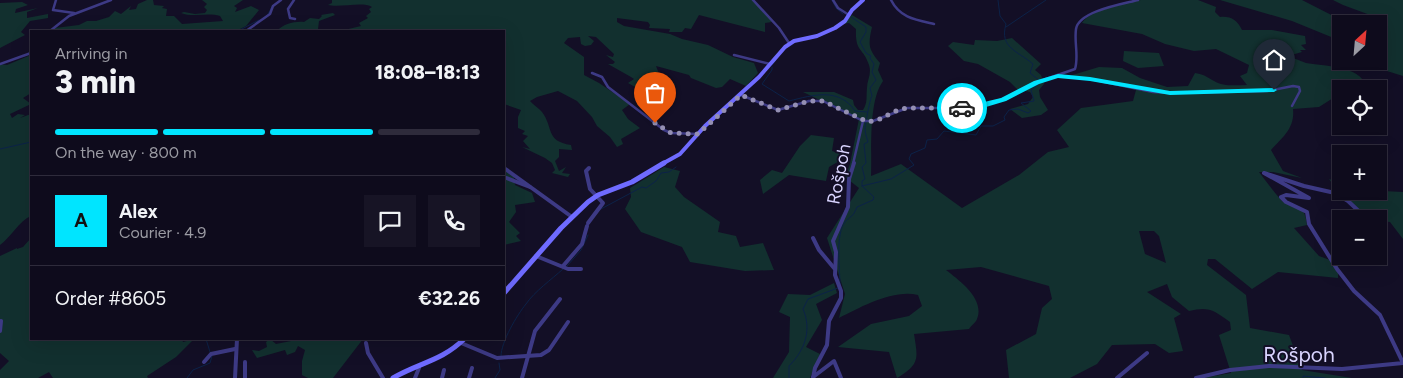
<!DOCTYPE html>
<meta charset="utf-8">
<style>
:root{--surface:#0e0b1c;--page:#171425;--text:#f1f3f6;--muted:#9b9ba3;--line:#2e2b3b;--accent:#00e5ff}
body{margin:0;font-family:Figtree,sans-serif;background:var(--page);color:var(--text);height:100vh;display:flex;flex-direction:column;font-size:19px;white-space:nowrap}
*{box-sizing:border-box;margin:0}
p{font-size:16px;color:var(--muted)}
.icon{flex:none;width:28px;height:28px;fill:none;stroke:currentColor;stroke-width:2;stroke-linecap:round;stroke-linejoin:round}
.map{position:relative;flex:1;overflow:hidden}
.drawer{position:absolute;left:30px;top:30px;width:475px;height:310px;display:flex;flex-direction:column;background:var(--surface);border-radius:0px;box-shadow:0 5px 20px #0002,0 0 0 1px var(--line)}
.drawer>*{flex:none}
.needle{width:32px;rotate:26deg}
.tools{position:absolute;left:1332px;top:15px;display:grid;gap:10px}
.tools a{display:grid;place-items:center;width:55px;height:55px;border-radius:0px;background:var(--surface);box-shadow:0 5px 20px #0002,0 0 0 1px var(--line);font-size:25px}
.pin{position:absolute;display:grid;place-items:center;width:42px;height:42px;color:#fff;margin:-51px -21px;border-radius:50% 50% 50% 0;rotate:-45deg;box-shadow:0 0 5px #0007}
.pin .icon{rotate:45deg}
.courier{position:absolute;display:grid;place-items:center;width:50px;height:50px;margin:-25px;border:4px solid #00e5ff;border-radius:50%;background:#fff;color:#222;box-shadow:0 1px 6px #0007}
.headline em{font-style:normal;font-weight:800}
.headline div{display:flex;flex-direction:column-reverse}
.headline{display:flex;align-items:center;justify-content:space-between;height:85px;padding:0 25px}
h1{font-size:32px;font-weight:800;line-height:38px}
.bar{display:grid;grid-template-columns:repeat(4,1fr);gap:8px 5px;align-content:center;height:60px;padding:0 25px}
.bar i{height:6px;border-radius:4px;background:var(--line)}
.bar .current{background:var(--accent)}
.bar p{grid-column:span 4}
.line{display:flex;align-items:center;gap:12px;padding:0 25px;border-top:1px solid var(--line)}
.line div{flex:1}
.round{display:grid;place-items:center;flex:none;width:52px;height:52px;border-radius:0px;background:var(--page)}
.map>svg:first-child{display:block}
</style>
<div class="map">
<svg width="1403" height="378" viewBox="0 0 1403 378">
<rect width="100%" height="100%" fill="#130f26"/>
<g fill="#12302f" fill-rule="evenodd">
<path d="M147,0H153L154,5L164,6L162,8L167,9L166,16H174L182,24L223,21L220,16C207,12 194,18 181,13L184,12L195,14L205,13L207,10L204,7L207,4L202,0H243L234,6L237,8L235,12L251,6L259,10L246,26L236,31H56L55,28L79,25L87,21H96L109,17L115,11L121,14L131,6L129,10L136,9L138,4Z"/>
<path d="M332,0H753L772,22L765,23V32L699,15L691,29L685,28L682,32H669L670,29L649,28L650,25L648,22L617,18V22L624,26L670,34L682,39L708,45L733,57L754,63L758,73L746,86L730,79L722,87L716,88L691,78L689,75L656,66L663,84L671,81L675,84L664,91L653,86L642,91L628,83L634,79L631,77L608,64H613L615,62L606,55L613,57L614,54L596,37L588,36L594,41L591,45L585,46L581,44L580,37L568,38L564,43L584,57V75L599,83L630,104L622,110L628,119L640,128L621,139L623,144L617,147L610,137L597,126L592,117L577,101L558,91L537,97L530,101C533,105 539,108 542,112C554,128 545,141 571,145L572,150L559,149V157L555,161L559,171L566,167L562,173L570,174L568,177L552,173L555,170L552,163L545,158L522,147L530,149L523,141L528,136L522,134L525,131L518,128V117L521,110L504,104V31H340L361,26L359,23L368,18L366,16L371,12L369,9L372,7C363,1 340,8 328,5L332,3Z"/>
<path d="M1141,0H1198L1216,7L1215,12L1220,17C1231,16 1237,20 1242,30H1272L1305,36L1306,44L1301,45L1306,50H1300L1302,52L1288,56C1294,58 1300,61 1306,63C1322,66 1361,66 1365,85L1355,89H1341V93L1319,107L1293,109C1295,128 1283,137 1271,150L1283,171L1302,178L1273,172H1259C1266,181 1273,191 1281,200C1291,210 1305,200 1307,225L1294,228L1319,256L1330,260L1338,273V278L1278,272L1252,289L1215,259H1208L1207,265L1246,295L1250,328L1289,335L1302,370L1352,378H1203L1231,373L1219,335L1231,330L1230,322C1214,310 1208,306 1189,311L1172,297L1167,284L1147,292L1181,314L1174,318L1183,351L1169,353L1155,344L1112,345L1097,364L1070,378H1009L1006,350L1036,334L1042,308L1052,299L1049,286L981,267L946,270C960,281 985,299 977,319C976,322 971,326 969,329L914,334C918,359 920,364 897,378L889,352L838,347L871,324L909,316L922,306L918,295C893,289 861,307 839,318L845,294L827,238L859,188L845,177L850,164L859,119L803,92H834L853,100L854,105L858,110H863C868,102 866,97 867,88C867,80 872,74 869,65C863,47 855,53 856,29L849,23L842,24L852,15L872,27C868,45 868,49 880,63L878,70L883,81C868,102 872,150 871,176L901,164L962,208L1019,175L1048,152L1069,147L1057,130L1081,108L1133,101L1136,90L1069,76L1099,67L1122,68L1140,78L1167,87L1188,86L1195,73C1206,75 1206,77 1214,81C1224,87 1236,85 1247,85L1240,76L1247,73L1249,65L1216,49L1194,51L1165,44L1142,34L1082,23C1091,9 1125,3 1141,0ZM1139,231H1154L1159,236L1166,263L1145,254Z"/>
<polygon points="1220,0 1302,0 1349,24 1341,24 1341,41 1292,21"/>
<polygon points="1333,0 1403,0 1403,76 1374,67 1367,61 1379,61 1379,24 1367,24 1381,19 1343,5"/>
<polygon points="22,2 28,5 16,9 15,13 38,8 27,12 27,18 48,14 48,18 30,21 21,32 25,35 0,48 0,3"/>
<path d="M333,13L335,15L319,21L318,29L277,31C283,24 295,21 304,22L310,18L319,19L322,16L321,15Z"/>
<polygon points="1012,38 1041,64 1035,70 1041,75 1044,84 1039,90 1040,97 1048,110 1041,115 1022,118 1010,109 1028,104 1033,97 1030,92 1017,89 1010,82 978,64 964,61 948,46 953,42 974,45 975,40 997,41"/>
<polygon points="1124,51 1159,53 1164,66 1138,68 1123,61"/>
<path d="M31,55V93L23,98L31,104L10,114L12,118L18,114L25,115L20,118L31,114V216C19,221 11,237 0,245V64L7,65Z"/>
<polygon points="811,135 834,138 832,151 841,154 841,160 829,167 826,181 789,175 763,194 760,180 772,170 782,173 800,146"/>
<path d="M1384,162L1380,174L1383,191L1403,192V239L1390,222C1366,220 1344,201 1329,179L1341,183V191H1379V165Z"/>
<polygon points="664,167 680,171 675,187 684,197 720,222 718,232 736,236 740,247 763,243 774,270 745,271 690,262 682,247 641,232 625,209 631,197 630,188"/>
<polygon points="504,170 514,177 515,185 532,193 535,202 515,205 516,212 509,222 520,233 516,236 521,241 504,245"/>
<polygon points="31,238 31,339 182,339 183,342 194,339 176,357 147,376 148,378 53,378 49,372 38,378 0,378 0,370 9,361 0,353 0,256 17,248 17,249 23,247"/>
<polygon points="834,283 837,293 816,304 822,320 806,347 820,354 810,378 773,378 789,352 790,317 779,312 788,294 810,295"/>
<polygon points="270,339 276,344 301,339 363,339 333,378 308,378 302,375 302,361 305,350 298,346 295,352 287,355 285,350 257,358 252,350 259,351 267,347 266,342"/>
</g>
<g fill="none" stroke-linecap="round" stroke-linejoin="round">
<g stroke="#0c2248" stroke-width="1">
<polyline points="832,0 836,8 843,14"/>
<path d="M998,0L1000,16L1006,24C999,48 1018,51 1033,64L1030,73L1040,81"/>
<polyline points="268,14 273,5"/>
<path d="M851,17L866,27V32L860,42L866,53L871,56L870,58L874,64L872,72L876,80L870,88L872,96C870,98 865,126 865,129C865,133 867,138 868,142L864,144L866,163L862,167L865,179L862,181V185"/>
<polyline points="1006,27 1046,0"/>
<polyline points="238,31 259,20"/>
<polyline points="772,65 776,60"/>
<path d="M772,67V70L762,84L789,101C813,95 839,87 855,111L867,112"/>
<polyline points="0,149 31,142"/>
<polyline points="862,186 891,179 914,165 909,159 911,154 925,148 927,140 937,139 944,131 976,135 981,126 993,126 1005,120 1004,117 1009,110 1018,109 1028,113 1031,111 1021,103 1034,101 1031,90 1041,82"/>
<polyline points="601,209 642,187 646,188 656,181 661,173 669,172 676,167"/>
<polyline points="567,266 581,250 588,235"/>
<path d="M840,285C840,269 835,235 845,222C851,215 852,219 857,207L873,200L874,197L862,186"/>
<polyline points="206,339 210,352"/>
<path d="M501,356C501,342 517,315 526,304C535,291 551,280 563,269"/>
<polyline points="187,378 193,370 210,363 212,356"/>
<polyline points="495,378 500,370 499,363"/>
<path d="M789,378V366C805,350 812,330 803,309L808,299L838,288"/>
<polyline points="1303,378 1303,376 1325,378"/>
</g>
<g stroke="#3d3a85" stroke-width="2.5">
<polyline points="56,0 53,10 74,13"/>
<polyline points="294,0 288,9 290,18 295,19"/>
<polyline points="753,0 779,28 789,43"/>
<polyline points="833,0 838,8 849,15"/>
<path d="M891,0C900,18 916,20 934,24"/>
<polyline points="50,31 69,16 111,0"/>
<polyline points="246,31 270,14 273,6 281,0"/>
<polyline points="734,55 770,64"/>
<polyline points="0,64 31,53"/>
<polyline points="592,73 602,77 608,87 664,130 671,133 698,134"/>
<polyline points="1058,76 1090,79 1153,92 1170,93 1267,91 1293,86 1299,87 1300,91 1292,106"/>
<path d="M741,95L778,110L809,101H823L863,121H873L907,108H956L984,105L1003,99L1037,82L1075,69C1079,56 1074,43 1076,29C1079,11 1123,4 1138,0"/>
<polyline points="853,164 863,121"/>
</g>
<g stroke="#3d3a85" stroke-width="4">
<polyline points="504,168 572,217"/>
<polyline points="504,177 530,187"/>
<polyline points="588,223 603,203 590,189 586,171 589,168"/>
<polyline points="813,238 819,250 834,268"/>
<polyline points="536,256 568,269 581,269"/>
<polyline points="563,266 582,244 587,226"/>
<polyline points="0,331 1,321"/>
<polyline points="366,343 368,353 383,378"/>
<polyline points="461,343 497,358 541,355 549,350 568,322"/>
<polyline points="204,362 211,354 235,349"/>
<polyline points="245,362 245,378"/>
<polyline points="813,377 834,361 841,378"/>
<polyline points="235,378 237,339"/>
<polyline points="415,378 419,368"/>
<polyline points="442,378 444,370"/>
<polyline points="469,378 472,368"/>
<polyline points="522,378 535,331 560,299"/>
<polyline points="813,378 815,368 827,345 829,321 841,298 841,291 835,275 836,252 833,241 848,207 849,179 854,163"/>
<polyline points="1117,378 1147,353"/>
<polyline points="1196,378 1230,370 1269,366 1342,369 1403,363 1380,315 1354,291 1337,269 1309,224 1307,212 1286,202 1281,197 1286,195 1309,198 1264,173 1304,186 1335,193 1348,201 1366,218"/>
</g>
<polyline stroke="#6f6bff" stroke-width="4" points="662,164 680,154 705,126 759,77 785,47 794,41 817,36 835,28 845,21 852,10 863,0"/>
<g stroke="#6f6bff" stroke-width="5">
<polyline points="504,293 561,228 588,202 598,195 632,182 664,163"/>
<path d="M393,378C418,363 442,361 464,339"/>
</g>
</g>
<polygon fill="#00e5ff" points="1058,74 1090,77 1170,91 1274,88 1277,90 1274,92 1170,95 1090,81 1058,78 1039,84 1006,101 986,107 962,110 959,108 1001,98 1034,81"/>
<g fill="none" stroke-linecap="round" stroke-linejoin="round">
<polyline stroke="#948fb3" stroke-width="5" stroke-dasharray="0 9" points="655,123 671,133 698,134 741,95 778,110 809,101 823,101 868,122 878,120 898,110 906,108 962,108"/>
</g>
<g text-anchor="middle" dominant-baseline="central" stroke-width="4" stroke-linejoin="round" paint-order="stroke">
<g font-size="18" fill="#d9d4ff" stroke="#130f26">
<text transform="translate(839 174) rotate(-79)">Rošpoh</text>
</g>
<g font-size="21" fill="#d9d4ff" stroke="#130f26">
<text x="1299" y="354">Rošpoh</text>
</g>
</g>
</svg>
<div class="tools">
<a><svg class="needle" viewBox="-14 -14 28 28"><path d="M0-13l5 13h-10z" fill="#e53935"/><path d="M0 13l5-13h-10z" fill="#9b9ba3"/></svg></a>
<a><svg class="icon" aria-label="locate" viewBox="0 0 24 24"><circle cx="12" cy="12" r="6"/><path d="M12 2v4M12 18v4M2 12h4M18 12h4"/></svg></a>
<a>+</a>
<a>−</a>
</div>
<div class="pin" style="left:655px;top:123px;background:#ea580c"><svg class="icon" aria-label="bag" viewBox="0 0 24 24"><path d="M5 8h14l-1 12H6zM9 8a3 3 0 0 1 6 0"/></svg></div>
<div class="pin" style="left:1274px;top:90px;background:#1f2937"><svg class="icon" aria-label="home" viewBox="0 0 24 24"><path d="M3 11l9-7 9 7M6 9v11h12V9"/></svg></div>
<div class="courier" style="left:962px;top:108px"><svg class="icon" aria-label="car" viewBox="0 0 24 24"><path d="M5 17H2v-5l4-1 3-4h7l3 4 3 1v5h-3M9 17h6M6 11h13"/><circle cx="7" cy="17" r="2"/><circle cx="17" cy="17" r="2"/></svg></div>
<section class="drawer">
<div class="headline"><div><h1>3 min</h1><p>Arriving in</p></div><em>18:08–18:13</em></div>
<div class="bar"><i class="current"></i><i class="current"></i><i class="current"></i><i></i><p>On the way · 800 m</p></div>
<div class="line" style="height:90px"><b class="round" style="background:var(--accent);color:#111">A</b><div><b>Alex</b><p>Courier · 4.9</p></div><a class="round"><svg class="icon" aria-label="chat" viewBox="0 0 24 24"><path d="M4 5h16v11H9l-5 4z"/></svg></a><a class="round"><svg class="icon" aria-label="phone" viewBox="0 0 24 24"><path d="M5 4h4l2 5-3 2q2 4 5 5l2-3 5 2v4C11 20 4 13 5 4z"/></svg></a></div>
<div class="line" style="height:65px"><div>Order #8605</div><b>€32.26</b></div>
</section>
</div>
